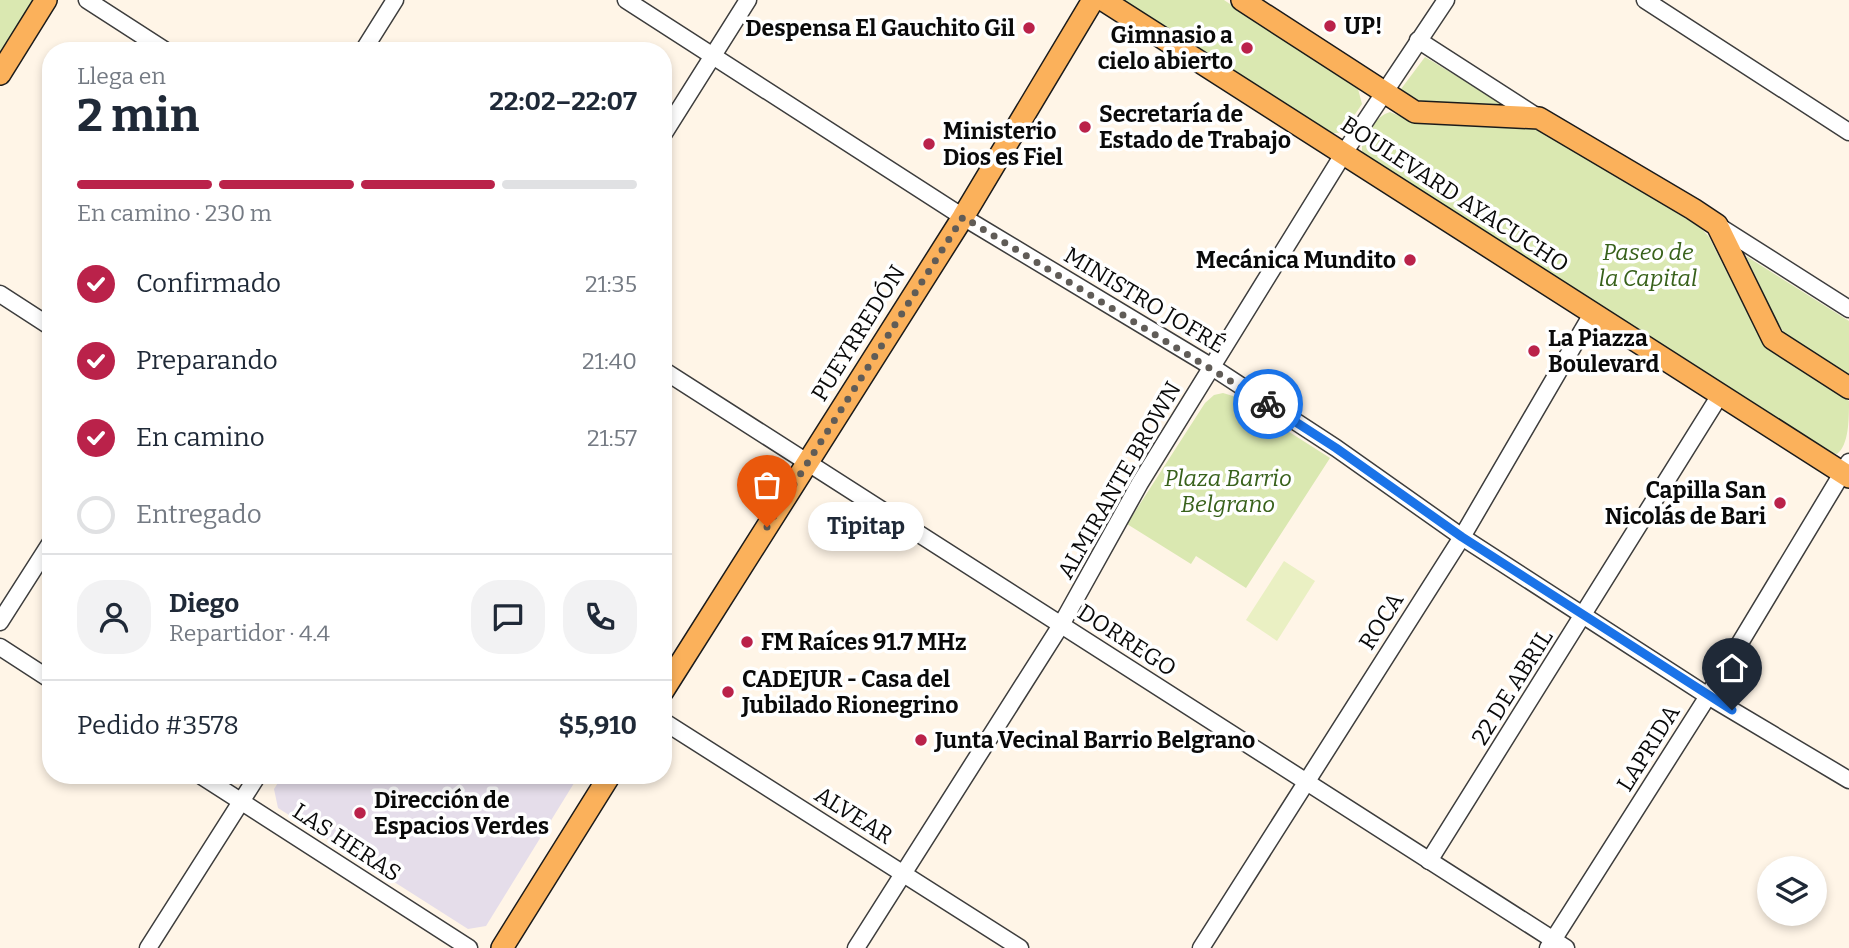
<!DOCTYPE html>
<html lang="es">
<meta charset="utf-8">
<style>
:root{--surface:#fff;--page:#f2f2f3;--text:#1f2937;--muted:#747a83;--line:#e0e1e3;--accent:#ba224a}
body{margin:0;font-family:Bitter,serif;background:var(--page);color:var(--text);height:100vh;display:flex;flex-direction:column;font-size:26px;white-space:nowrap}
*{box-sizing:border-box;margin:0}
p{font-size:23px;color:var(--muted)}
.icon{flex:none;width:38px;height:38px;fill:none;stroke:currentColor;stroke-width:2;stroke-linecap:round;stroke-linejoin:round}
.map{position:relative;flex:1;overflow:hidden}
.panel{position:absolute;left:42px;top:42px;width:630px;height:742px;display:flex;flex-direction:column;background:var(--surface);border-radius:28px;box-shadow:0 4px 10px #0003}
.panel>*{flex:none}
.buttons{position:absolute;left:1757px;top:856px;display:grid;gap:14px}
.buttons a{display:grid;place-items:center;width:70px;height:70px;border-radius:50%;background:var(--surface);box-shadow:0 4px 10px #0003;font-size:35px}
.pin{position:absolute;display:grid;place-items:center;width:60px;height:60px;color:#fff;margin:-72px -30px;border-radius:50% 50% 50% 0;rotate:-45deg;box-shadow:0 0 7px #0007}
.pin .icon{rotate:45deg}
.courier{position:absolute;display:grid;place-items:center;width:70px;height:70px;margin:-35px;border:5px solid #1a73e8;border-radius:50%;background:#fff;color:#222;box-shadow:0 2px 9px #0007}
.bubble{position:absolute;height:49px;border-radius:24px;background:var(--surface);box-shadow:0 4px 10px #0003;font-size:23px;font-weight:700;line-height:49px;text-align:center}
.headline em{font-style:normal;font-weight:700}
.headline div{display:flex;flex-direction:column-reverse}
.headline{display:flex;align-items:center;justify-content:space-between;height:119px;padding:0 35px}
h1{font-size:46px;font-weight:700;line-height:52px}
.bar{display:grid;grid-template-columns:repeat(4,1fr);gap:10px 7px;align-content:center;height:84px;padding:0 35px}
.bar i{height:9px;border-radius:5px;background:var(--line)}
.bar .active{background:var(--accent)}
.bar p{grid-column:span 4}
.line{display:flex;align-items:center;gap:18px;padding:0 35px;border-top:2px solid var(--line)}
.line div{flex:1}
.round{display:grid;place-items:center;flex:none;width:74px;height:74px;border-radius:28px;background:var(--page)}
ol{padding:0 35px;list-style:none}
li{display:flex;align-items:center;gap:21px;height:77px}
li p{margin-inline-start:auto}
li .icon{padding:7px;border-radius:50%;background:var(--accent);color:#fff;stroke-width:4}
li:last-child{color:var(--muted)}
li i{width:38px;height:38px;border:4px solid var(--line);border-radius:50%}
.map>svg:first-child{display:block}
</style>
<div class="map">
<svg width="1849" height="948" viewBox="0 0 1849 948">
<rect width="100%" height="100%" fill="#fff5e7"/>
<polygon fill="#e5ddea" points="283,775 579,775 486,926 468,929 278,808 274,789"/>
<g fill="#dae8b1">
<polygon points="0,0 34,0 0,54"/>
<polygon points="1123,0 1224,0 1358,89 1362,104 1343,132 1329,134"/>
<polygon points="1425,57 1500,102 1500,104 1422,103 1401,89"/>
<path d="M1390,112L1419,124L1542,129L1701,228L1709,237L1762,342L1849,401C1849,419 1849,445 1837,454L1832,453L1365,156L1362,151C1361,136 1376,116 1390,112Z"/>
<polygon points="1746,256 1849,321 1849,375 1786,335 1778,324"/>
<polygon points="1223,393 1233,396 1330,458 1246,588 1196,556 1191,564 1127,524 1205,403 1214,395"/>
</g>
<polygon fill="#eaf0c3" points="1284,561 1315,581 1277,641 1246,620"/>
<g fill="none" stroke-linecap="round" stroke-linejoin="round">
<g stroke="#3d3d3d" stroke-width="19">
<g id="minor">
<polyline points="87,0 166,51"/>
<polyline points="626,0 963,217 1212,367 1336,448 1462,537 1708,696 1849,780"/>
<polyline points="1645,0 1849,132"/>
<polyline points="1418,40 1539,118"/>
<polyline points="363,51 395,0"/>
<polyline points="663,135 748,0"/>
<polyline points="1717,225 1849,309"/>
<polyline points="0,294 51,327"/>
<polyline points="663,370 1566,948"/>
<polyline points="0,622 51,542"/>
<polyline points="0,647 51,680"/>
<polyline points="663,721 1020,948"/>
<polyline points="200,775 469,948"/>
<polyline points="1429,861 1720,395"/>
<polyline points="148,948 258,775"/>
<polyline points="856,948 1061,625 1140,483 1344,153 1446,0"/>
<polyline points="1201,948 1462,537 1592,314"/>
<polyline points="1548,948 1708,696 1849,462"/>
</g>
</g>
<g stroke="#1b1b1b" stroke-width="24">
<g id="major">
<polyline points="1103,0 1849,477"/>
<polyline points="1242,0 1415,112 1539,118 1693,209 1717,225 1773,339 1849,388"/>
<polyline points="0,74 46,0"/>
<polyline points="663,691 963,217 1093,0"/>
<polyline points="502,948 610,775"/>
</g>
</g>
<use href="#minor" stroke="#fff" stroke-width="16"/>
<use href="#major" stroke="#fbb15b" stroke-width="21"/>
</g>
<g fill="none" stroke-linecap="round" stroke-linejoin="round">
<polyline stroke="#605c57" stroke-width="7" stroke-dasharray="0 12.6" points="767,527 963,217 1268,404"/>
<polyline stroke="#1a73e8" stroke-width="9" points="1268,404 1336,448 1462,537 1732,710"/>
</g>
<g fill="#ba224a" stroke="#fff" stroke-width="2.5">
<circle cx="1330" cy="26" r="7"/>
<circle cx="1029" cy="28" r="7"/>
<circle cx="1247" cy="48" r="7"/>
<circle cx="1085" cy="127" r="7"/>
<circle cx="929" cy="144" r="7"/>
<circle cx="1410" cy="260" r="7"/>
<circle cx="1534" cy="351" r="7"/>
<circle cx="1780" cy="503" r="7"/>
<circle cx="747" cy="642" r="7"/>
<circle cx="728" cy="692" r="7"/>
<circle cx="921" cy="740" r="7"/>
<circle cx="360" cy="813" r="7"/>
</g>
<g text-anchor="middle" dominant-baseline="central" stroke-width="7" stroke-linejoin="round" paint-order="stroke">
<g font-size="23" font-weight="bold" fill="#0a0a0a" stroke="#fff" text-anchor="start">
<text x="1344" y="26">UP!</text>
<text x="1015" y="28" text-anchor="end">Despensa El Gauchito Gil</text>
<text x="1233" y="35" text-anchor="end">Gimnasio a<tspan x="1233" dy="26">cielo abierto</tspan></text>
<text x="1099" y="114">Secretaría de<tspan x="1099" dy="26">Estado de Trabajo</tspan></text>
<text x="943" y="131">Ministerio<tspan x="943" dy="26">Dios es Fiel</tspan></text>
<text x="1396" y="260" text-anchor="end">Mecánica Mundito</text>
<text x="1548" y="338">La Piazza<tspan x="1548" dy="26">Boulevard</tspan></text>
<text x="1766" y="490" text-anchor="end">Capilla San<tspan x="1766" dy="26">Nicolás de Bari</tspan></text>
<text x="761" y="642">FM Raíces 91.7 MHz</text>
<text x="742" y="679">CADEJUR - Casa del<tspan x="742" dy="26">Jubilado Rionegrino</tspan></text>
<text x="935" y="740">Junta Vecinal Barrio Belgrano</text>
<text x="374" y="800">Dirección de<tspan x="374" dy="26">Espacios Verdes</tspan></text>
</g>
<g font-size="23" fill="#0a0a0a" stroke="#fff">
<text transform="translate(1455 194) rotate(33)">BOULEVARD AYACUCHO</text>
<text transform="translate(1145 300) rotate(31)">MINISTRO JOFRÉ</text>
<text transform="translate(858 333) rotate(-58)">PUEYRREDÓN</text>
<text transform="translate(1119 480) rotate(-60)">ALMIRANTE BROWN</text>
<text transform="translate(1381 621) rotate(-58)">ROCA</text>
<text transform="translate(1127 640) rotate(33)">DORREGO</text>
<text transform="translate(1512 687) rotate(-58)">22 DE ABRIL</text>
<text transform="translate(1648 748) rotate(-58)">LAPRIDA</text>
<text transform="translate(854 815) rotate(32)">ALVEAR</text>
<text transform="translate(347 842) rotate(33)">LAS HERAS</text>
</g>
<g font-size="23" font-style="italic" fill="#38611b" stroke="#fff">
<text x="1648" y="252">Paseo de<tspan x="1648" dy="26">la Capital</tspan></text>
<text x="1228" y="478">Plaza Barrio<tspan x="1228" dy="26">Belgrano</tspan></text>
</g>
</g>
</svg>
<div class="buttons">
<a><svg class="icon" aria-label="layers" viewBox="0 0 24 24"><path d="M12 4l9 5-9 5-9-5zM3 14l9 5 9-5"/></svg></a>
</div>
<div class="pin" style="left:767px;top:527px;background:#ea580c"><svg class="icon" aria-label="bag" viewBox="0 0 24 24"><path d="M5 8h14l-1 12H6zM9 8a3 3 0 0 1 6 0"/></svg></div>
<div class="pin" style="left:1732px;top:710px;background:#1f2937"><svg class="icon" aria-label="home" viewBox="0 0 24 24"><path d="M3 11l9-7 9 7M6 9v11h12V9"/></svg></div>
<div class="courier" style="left:1268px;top:404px"><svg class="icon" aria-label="bike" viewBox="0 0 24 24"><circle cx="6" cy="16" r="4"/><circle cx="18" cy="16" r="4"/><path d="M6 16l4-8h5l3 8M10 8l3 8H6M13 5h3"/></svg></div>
<div class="bubble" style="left:808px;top:502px;width:116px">Tipitap</div>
<section class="panel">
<div class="headline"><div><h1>2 min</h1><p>Llega en</p></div><em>22:02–22:07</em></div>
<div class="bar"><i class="active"></i><i class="active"></i><i class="active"></i><i></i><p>En camino · 230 m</p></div>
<ol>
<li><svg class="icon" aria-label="check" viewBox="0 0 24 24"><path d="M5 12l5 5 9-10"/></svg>Confirmado<p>21:35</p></li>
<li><svg class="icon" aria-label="check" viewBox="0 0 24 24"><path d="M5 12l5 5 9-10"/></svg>Preparando<p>21:40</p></li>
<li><svg class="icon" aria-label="check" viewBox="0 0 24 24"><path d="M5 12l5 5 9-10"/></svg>En camino<p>21:57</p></li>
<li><i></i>Entregado</li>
</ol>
<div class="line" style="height:126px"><a class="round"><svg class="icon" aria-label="person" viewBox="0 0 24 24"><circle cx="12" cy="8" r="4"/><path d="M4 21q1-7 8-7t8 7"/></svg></a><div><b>Diego</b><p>Repartidor · 4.4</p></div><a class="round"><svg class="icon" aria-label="chat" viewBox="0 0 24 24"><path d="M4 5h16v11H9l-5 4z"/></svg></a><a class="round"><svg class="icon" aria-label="phone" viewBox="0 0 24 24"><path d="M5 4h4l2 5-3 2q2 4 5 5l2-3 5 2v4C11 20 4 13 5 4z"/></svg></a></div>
<div class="line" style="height:91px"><div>Pedido #3578</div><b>$5,910</b></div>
</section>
</div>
